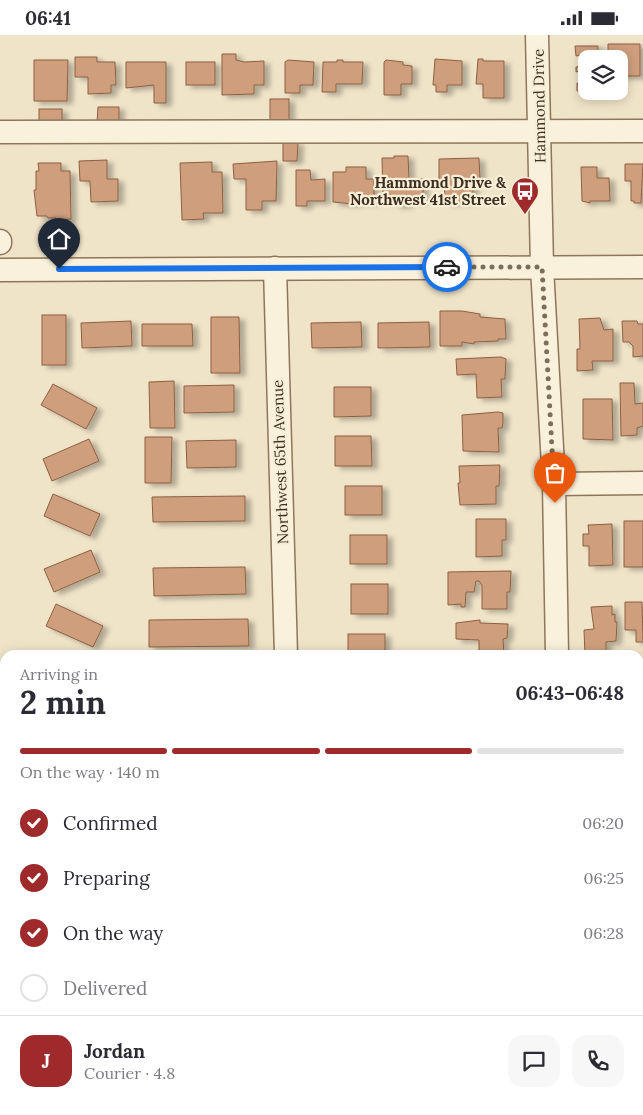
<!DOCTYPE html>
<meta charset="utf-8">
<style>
:root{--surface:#fff;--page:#f7f7f7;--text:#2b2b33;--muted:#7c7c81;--line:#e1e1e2;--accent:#9e2a2b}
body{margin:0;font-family:Lora,serif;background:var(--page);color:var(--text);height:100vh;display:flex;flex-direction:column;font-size:19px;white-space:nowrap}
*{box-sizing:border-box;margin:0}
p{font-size:16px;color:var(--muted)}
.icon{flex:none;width:28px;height:28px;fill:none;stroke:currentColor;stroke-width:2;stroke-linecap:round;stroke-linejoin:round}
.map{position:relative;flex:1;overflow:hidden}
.details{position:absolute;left:0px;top:615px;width:644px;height:465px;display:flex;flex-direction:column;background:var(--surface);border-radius:15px 15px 0 0;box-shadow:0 2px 12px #0003}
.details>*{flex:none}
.fabs{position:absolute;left:578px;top:15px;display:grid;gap:10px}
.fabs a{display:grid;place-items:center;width:50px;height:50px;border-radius:10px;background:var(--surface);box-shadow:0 2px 12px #0003;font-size:25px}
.pin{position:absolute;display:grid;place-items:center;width:42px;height:42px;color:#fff;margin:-51px -21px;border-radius:50% 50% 50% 0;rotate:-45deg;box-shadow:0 0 5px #0007}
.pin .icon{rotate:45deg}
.courier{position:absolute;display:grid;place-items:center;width:50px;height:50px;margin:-25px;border:4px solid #1a73e8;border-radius:50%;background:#fff;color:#222;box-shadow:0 1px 6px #0007}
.headline em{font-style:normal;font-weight:700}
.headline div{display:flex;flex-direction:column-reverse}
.headline{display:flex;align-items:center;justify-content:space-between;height:85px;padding:0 20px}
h1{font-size:32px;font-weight:700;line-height:38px}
.bar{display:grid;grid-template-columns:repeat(4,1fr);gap:8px 5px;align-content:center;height:60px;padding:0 20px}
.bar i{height:6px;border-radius:4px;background:var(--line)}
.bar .on{background:var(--accent)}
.bar p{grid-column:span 4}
.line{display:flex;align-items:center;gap:12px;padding:0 20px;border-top:1px solid var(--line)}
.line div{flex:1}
.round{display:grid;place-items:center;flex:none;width:52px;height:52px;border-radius:15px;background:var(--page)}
ol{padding:0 20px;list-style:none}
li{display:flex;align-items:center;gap:15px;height:55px}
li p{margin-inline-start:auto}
li .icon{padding:5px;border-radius:50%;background:var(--accent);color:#fff;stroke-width:4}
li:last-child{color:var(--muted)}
li i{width:28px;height:28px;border:2px solid var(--line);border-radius:50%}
.status{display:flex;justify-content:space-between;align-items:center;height:35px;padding:0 25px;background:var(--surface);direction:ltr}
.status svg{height:14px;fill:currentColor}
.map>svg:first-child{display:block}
</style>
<div class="status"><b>06:41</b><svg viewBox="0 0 49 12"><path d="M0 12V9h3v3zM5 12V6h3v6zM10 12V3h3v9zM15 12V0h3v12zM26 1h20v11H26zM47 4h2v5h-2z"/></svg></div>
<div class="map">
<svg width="643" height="1080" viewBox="0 0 643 1080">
<defs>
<filter id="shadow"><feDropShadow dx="5.5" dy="3" stdDeviation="2.5" flood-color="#0004"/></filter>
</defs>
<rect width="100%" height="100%" fill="#f0e4c8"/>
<rect fill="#c9cf9b" x="142" y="1075" width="287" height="5"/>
<g fill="#cf9f7d" stroke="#8d5f41" filter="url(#shadow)">
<polygon points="608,9 640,9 640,41 619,41 619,24 608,24"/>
<polygon points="575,11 598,11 598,24 586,24 586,56 577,56 577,48 580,48 580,36 576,37 576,32 582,31 582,20 576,21"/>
<polygon points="222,19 236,19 236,25 244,27 264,26 264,50 254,50 254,59 222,60"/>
<polygon points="75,22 97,22 97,27 115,27 116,50 111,50 111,58 88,59 88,42 75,42"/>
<polygon points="435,24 462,26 462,50 447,50 447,57 436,57 436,50 433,50"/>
<polygon points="478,24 483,24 483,26 504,26 504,63 483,63 483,49 476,49"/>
<polygon points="34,25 68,25 67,66 34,66"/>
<polygon points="288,25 314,27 313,50 300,50 300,58 285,58 285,27"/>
<polygon points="337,25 343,25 343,27 363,27 362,49 336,49 336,57 322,57 323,27 337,27"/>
<polygon points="386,25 403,27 403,30 412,31 412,49 401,49 401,60 384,60 384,27"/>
<polygon points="126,27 166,27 166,68 154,68 154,50 126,53"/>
<rect x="186" y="27" width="29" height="23"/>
<rect x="270" y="64" width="19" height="23"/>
<polygon points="98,72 119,72 119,87 97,87"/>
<rect x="39" y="74" width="23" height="13"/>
<polygon points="283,107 298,107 297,126 283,126"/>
<polygon points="394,121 408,121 409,144 423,144 423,166 406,166 407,170 395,170 395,166 383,166 382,123 394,123"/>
<polygon points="479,123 480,144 473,144 473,166 447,168 445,166 444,147 439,147 439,124"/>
<polygon points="107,125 107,144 118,144 118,166 91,167 90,146 80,146 79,126"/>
<polygon points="277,126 276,166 262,166 262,175 246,175 246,144 234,144 233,129"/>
<polygon points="212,127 212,137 222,137 223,178 203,178 204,184 182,185 180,128"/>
<polygon points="38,128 61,128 61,136 70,136 71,184 56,185 56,183 48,183 47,181 37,181 34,155 36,155 36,136 39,136"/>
<polygon points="625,129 643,129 641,168 634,168 634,166 631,166 631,146 625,146"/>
<polygon points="346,132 366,132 366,144 374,144 374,167 354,167 354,169 333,167 333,137 346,137"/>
<polygon points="581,132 597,132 597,143 609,143 610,166 590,166 590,168 582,166"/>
<polygon points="296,135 310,135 311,145 325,144 325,166 307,166 307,171 296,171"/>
<polygon points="440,276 462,276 480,279 480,282 505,284 506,304 498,304 498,306 474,307 474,309 462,307 462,311 440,311"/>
<rect x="42" y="280" width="24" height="50"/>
<polygon points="211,282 239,282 240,338 211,338"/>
<polygon points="600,283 604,295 613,294 613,326 592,326 593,335 577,336 577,314 580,314 579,284"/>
<polygon points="131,286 132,311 82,313 81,288"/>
<polygon points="622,286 637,286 638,289 643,289 643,321 633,322 633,311 629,307 623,307"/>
<polygon points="361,287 362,312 312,313 311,288"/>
<polygon points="429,287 430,312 378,313 378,288"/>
<polygon points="142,289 192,289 193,311 142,311"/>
<polygon points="501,322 506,324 505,344 501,344 502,362 477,363 476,339 457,340 456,324"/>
<polygon points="174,346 175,393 150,393 149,347"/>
<polygon points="620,348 634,348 635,369 643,368 643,391 637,393 637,400 621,401"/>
<polygon points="53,349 97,373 86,394 41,370"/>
<polygon points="234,350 234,377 184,378 184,351"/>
<polygon points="334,352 371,352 371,381 334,382"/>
<polygon points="583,364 612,364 613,405 583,404"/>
<polygon points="498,377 503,378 503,388 502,393 498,393 499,417 463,416 462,380"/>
<polygon points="335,401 371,401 372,431 335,431"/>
<polygon points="145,402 172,402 171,448 145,448"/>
<polygon points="89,404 99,426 52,446 43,424"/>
<polygon points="236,405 236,432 187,433 186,406"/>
<polygon points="500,430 499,451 496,451 496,469 460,470 458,448 460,448 459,431"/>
<rect x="345" y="451" width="37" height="29"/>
<polygon points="53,459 100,479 90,501 44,481"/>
<polygon points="245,461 245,486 153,487 152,462"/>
<polygon points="476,484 506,484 506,505 502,505 502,521 476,522"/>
<rect x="624" y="486" width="19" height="46"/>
<polygon points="612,489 613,530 589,531 589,511 583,511 583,499 589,499 588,490"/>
<rect x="350" y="500" width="37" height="29"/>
<polygon points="91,515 100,537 54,557 44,534"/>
<polygon points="245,532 246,559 154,561 153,533"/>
<polygon points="511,536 510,557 507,557 507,574 482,574 482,550 479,546 476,546 474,557 466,557 465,572 461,572 461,569 448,570 448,537"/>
<rect x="351" y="549" width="37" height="30"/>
<polygon points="625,567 642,567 643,607 636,607 636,595 625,595"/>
<polygon points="56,569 103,591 93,612 46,591"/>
<polygon points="612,571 612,580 615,579 615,587 617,587 616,606 606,607 606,619 585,620 584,595 594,594 591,572"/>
<polygon points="248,584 249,611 149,612 149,585"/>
<polygon points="480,585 480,588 508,589 507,603 503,604 504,620 479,620 479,605 456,604 456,588"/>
<rect x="348" y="599" width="37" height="21"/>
<polygon points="639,776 640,781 643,781 643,796 639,796"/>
<polygon points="639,823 643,823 642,859 639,859"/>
<polygon points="639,870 641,870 642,905 639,905"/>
<polygon points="639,976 643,976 643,1020 640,1020 639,1011"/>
<polygon points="49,1075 94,1075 94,1078 53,1080 49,1079"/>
<polygon points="465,1075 531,1075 531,1080 482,1080 482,1075"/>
<polygon points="605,1075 635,1075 633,1080 605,1080"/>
</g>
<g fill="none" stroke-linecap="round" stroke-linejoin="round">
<g stroke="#8d765c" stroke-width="25">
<g id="minor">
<polyline points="537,0 542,232 554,449 557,620"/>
<polyline points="0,97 643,96"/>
<polyline points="0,206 0,208"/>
<polyline points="275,233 286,620"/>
<polyline points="0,235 643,232"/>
<polyline points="554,449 643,448"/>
<polyline points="639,650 643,650"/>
<polyline points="0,745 5,923"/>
<polyline points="639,936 643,936"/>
<polyline points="0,1042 5,1042"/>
<polyline points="9,1075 10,1080"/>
<polyline points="566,1075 566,1080"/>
</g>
</g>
<use href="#minor" stroke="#faf1dc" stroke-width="22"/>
</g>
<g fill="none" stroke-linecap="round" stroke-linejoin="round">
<polyline stroke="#7c6e5b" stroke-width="5" stroke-dasharray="0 9" points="447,232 542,232 555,468"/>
<polyline stroke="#1a73e8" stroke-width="6" points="59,234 447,232"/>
</g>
<defs>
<g id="bus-pin" transform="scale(1.4375)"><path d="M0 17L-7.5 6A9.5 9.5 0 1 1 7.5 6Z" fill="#9e2a2b" stroke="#f7eed8"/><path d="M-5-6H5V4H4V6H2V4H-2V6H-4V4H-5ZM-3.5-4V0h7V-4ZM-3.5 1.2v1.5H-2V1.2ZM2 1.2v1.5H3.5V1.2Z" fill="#fff"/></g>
</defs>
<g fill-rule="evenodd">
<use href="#bus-pin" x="525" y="156"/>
</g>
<g text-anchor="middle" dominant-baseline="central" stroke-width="4.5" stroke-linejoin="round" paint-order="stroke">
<g font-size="15" fill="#3d2e20" stroke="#f7eed8">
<text transform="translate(539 71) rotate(-91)">Hammond Drive</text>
<text transform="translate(280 427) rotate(-92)">Northwest 65th Avenue</text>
</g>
<g font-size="15" font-weight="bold" fill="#3d2e20" stroke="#f7eed8" text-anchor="end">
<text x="506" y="147">Hammond Drive &amp;<tspan x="506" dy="17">Northwest 41st Street</tspan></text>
</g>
</g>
</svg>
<div class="fabs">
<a><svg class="icon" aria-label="layers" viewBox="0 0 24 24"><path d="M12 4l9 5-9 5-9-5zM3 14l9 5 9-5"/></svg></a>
</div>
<div class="pin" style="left:555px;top:468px;background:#ea580c"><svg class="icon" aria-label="bag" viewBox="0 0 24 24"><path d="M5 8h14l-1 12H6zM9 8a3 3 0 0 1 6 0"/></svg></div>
<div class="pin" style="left:59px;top:234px;background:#1f2937"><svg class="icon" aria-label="home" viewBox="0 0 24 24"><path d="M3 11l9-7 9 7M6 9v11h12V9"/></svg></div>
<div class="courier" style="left:447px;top:232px"><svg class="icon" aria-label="car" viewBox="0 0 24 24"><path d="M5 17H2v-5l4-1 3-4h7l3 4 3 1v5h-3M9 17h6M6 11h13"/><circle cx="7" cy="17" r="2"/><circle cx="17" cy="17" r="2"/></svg></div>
<section class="details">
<div class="headline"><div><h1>2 min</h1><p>Arriving in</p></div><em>06:43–06:48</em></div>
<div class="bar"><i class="on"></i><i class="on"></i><i class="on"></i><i></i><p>On the way · 140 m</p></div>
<ol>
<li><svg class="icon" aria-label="check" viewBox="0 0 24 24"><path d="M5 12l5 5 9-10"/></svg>Confirmed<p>06:20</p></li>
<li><svg class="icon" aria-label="check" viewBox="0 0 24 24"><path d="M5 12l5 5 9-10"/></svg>Preparing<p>06:25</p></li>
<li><svg class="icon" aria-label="check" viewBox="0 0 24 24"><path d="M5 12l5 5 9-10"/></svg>On the way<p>06:28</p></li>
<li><i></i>Delivered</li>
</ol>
<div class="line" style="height:90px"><b class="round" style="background:var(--accent);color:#fff">J</b><div><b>Jordan</b><p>Courier · 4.8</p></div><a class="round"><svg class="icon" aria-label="chat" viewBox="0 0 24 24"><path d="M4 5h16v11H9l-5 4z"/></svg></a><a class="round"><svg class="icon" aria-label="phone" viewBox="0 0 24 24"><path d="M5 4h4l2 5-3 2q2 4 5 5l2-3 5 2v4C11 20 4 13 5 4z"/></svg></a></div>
</section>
</div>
